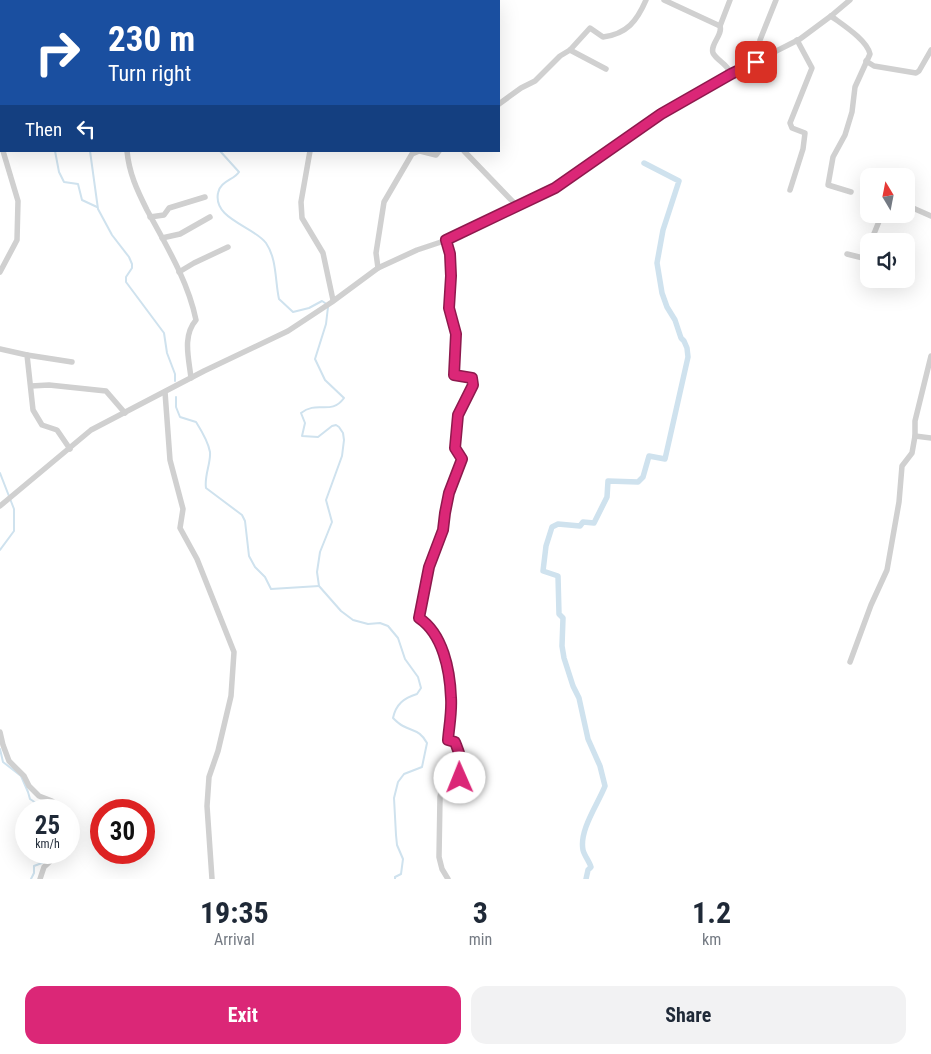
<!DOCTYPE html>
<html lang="en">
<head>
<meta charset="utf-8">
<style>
  :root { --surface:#fff; --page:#f2f2f3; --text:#1f2937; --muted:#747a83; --accent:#db2777 }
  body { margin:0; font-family:"Roboto Condensed",sans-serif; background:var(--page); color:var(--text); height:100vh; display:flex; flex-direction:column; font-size:19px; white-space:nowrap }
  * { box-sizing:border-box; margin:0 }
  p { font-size:16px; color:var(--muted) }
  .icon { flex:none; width:28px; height:28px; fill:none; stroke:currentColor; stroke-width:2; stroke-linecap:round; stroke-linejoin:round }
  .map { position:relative; height:879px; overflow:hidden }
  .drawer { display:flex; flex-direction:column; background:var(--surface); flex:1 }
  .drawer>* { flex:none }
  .hud { position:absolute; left:0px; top:0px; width:500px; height:152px; box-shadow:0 5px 20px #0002; background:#1a4fa0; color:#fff; overflow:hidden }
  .needle { width:32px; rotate:350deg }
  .buttons { position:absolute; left:860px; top:168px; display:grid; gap:10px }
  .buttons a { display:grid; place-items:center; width:55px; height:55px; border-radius:10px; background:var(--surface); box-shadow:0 5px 20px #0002; font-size:25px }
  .speed { position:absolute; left:15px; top:799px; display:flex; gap:10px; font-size:25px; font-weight:700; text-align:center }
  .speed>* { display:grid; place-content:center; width:65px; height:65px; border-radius:50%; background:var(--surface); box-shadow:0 5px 20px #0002; line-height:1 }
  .speed small { font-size:12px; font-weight:400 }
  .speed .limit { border:8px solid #d22; background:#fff; color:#111 }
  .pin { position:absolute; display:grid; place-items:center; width:42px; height:42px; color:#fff; margin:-21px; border-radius:10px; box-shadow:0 2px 8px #0006 }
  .me { position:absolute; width:55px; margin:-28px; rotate:359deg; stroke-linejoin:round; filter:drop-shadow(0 0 4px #0008) }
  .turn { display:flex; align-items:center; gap:18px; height:105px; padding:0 25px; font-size:22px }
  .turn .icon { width:65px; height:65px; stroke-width:2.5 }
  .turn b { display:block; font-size:35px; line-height:42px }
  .then { display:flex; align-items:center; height:48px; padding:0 25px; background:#0003; gap:10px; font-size:19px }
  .eta { display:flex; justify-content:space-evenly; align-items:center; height:85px; text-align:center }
  .eta b { font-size:30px; font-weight:700; line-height:35px }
  .cta { display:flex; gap:10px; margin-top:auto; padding:10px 25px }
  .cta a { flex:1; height:58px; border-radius:15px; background:var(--accent); color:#fff; font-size:20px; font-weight:700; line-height:58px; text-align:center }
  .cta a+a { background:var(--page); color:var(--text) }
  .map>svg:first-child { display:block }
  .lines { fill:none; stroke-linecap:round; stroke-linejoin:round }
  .stream { stroke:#cfe2ee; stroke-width:2 }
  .canal { stroke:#cfe2ee; stroke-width:5.5 }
  .minor { stroke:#d0d0d0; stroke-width:5.5 }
  .route-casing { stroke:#8e194d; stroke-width:12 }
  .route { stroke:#db2777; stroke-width:9 }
</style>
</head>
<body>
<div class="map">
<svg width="931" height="879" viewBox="0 0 931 879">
  <rect width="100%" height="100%" fill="#fff"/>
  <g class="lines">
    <g class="stream">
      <path d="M79,0L80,1"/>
      <path d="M286,1L287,0"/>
      <path d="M0,55L1,57"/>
      <path d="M55,151L59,172L64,182L78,184L82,200L97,207"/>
      <path d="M90,151L98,209L112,235L129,257L132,264V268L126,277V282L164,333L167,353L175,374V381"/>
      <path d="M220,151L239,172C234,180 220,181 218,193C213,219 253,226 266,243C277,259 275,281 279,299L293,312L309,308L322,301L325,303"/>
      <path d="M328,307L326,324L315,359L325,380L344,398C331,416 317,400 301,413L305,423L302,436L318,437L332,426L336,425L339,427L343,433L344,440L342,456L326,500L332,522L320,552L317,572L319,586L341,611L353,620L368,624L380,623L388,626L398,638L405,659L418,677L421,688L417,694C404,698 396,704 393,718C396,721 399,724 403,726C414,732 420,730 427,743L422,767L404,774L398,782L394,798L396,835L397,845L403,859L401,874L395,877V879"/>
      <path d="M176,397V407L180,417L196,422C201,430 208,441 210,452C211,463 204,476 206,488L242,515L245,521L249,556L255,567L265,577L271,589L319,586"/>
      <path d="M0,473L14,509V531L0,550"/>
      <path d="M0,749L3,762L21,776L28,792L30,799L42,807L52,810"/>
      <path d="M31,879L34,873V866L47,861L50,852"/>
    </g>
    <path class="canal" d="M586,879L588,870L591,867C589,861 584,855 583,850C579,830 598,804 605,786L600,766L588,739L579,698L573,686L564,658L562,646L563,618L559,614L558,576L543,571L546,546L552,527L558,524L580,526L583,522L594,523L607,497L608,481L638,482L643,477L649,456L665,459L688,357L687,348L684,341L681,338L675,320L667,307L662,293L657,263L663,230L679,181L644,163"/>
    <g class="minor">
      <path d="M664,0L720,26C723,35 710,44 713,53C717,61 727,63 731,74"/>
      <path d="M93,1L94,0"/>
      <path d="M332,1V0"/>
      <path d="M477,1V0"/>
      <path d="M831,16C843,25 867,40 870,54L855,87L852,112L845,135L833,157L828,185L851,192"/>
      <path d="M720,26L730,0"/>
      <path d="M570,50L606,69"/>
      <path d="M866,61L874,66L916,73L919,71L931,50"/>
      <path d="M757,62L760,40L776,0"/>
      <path d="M499,104L521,88L535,81L560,56L570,50L590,28L603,37C627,34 637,21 646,0"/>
      <path d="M0,143L1,146"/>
      <path d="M127,151C129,173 137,190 147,210C166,245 188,281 196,320C182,336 189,359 191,378"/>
      <path d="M310,151L301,202L302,218L323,253L333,300"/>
      <path d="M420,151L436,155L439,151"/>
      <path d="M464,151L518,207"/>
      <path d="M790,190L803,149L805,133L792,128L790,123L812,68L797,40"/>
      <path d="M906,205L931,216"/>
      <path d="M150,217L164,215L169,208L205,197"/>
      <path d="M162,238L180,234L210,217"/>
      <path d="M447,240L450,254L451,276L449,308L456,334L454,375L472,378L473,385L458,415L455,448L462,459L449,493L445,513L443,530L429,567L419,618C443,634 450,670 452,698C452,712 449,726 448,740L455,742C462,759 465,771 454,786L443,785L440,797L439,857L442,869L448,879"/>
      <path d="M871,241L882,214"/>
      <path d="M847,254L863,258L865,254L869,250"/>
      <path d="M378,268L376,253L384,202L412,154L419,151"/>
      <path d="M0,272L17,240L18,201L3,151"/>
      <path d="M179,272L194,263L228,247"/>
      <path d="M0,349L27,355L33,410L42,425L57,430L70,449"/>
      <path d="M27,355L72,362"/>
      <path d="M31,386L49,385L106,391L125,413"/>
      <path d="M165,392L170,460L183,509L180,528L197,559L234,652L231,696L218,751L209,777L207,806L212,879"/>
      <path d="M915,436L931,438"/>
      <path d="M0,506L91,430L204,371L288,331L332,302L378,268L417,250L447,240L555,188L661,115L731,74L800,39L831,16L850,0"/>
      <path d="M850,662L871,605L887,570L899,502L902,466L912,453L915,436V421L931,356"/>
      <path d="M0,732L3,745L9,761L24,776L29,786L39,796L52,801L62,810"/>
      <path d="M69,829L73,838L69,848"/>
      <path d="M40,879L44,867L60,852"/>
    </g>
  </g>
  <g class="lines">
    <defs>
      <path id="route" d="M460,778C463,761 461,758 455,742L448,740C449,727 452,712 451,698C450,670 443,634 419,618L429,567L443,530L445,513L449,493L462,459L455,448L458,415L473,385L472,378L454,375L456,334L449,308L451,276L450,254L446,240L555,188L661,114L731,74L756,62"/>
    </defs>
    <use href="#route" class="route-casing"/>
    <use href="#route" class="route"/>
  </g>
</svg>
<div class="buttons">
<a><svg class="needle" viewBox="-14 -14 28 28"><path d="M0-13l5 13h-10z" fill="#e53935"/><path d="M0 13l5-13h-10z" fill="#747a83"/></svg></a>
<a><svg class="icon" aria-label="sound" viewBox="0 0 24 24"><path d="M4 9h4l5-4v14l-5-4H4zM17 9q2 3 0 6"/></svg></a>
</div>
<div class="speed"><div>25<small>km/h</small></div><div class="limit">30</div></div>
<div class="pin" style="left:756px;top:62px;background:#d93025"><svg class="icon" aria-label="arrive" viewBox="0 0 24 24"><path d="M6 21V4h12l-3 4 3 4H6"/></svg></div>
<svg class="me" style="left:460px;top:778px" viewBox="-20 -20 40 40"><circle r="19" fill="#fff"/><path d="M0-13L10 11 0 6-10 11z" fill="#db2777"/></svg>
<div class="hud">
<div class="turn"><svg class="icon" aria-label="right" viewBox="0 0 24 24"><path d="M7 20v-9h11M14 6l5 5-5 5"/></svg><div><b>230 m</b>Turn right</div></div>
<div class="then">Then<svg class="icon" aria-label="left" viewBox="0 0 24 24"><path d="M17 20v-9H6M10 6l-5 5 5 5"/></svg></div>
</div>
</div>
<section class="drawer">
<div class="eta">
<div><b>19:35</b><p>Arrival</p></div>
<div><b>3</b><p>min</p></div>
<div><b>1.2</b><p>km</p></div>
</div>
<div class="cta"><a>Exit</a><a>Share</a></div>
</section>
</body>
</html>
